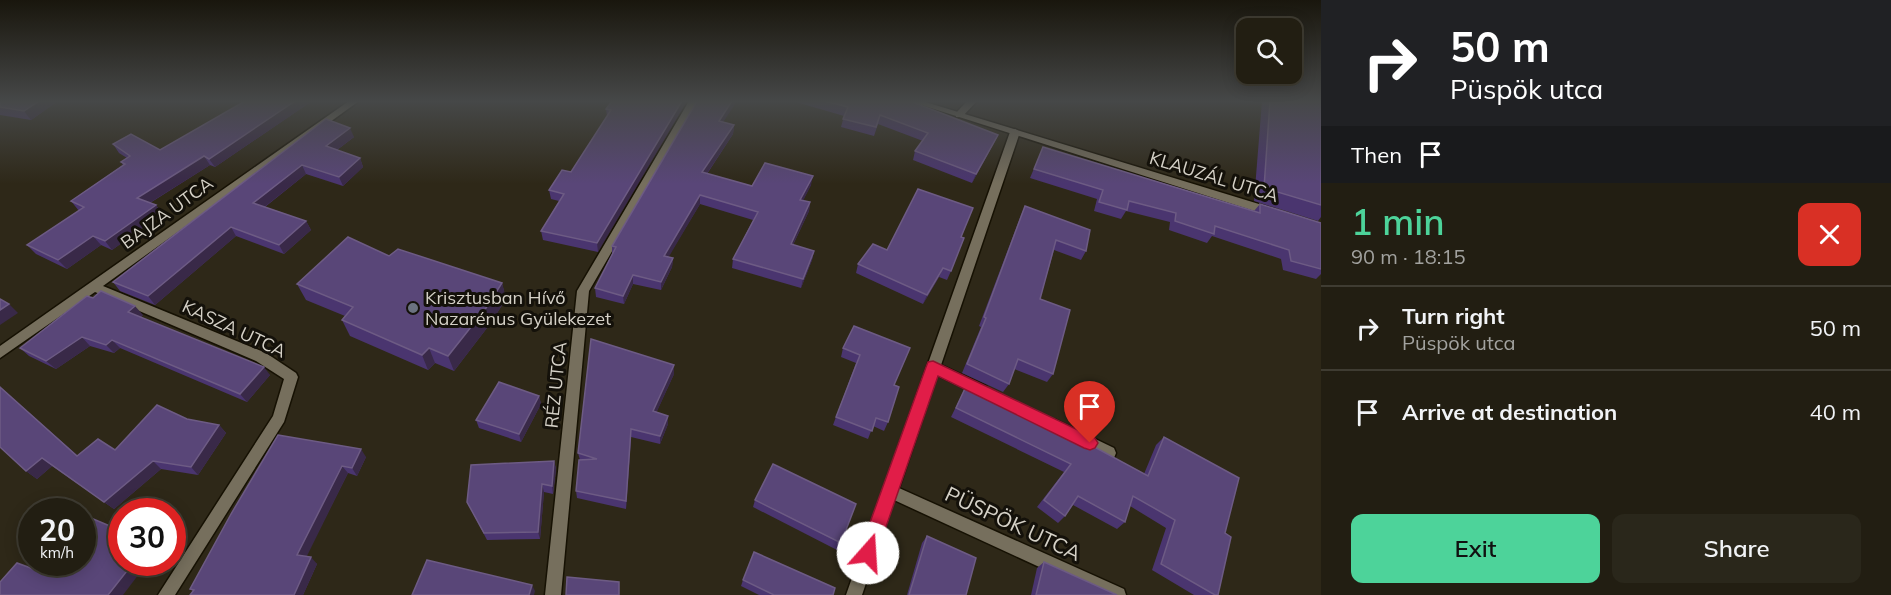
<!DOCTYPE html>
<html lang="en">
<head>
<meta charset="utf-8">
<style>
  :root { --surface:#221e12; --page:#2a271b; --text:#f1f3f6; --muted:#a2a29f; --line:#3f3c32; --accent:#4dd39a }
  body { margin:0; font-family:Mulish,sans-serif; background:var(--page); color:var(--text); height:100vh; display:flex; flex-direction:column; font-size:22px; white-space:nowrap }
  * { box-sizing:border-box; margin:0 }
  p { font-size:20px; color:var(--muted) }
  .icon { flex:none; width:33px; height:33px; fill:none; stroke:currentColor; stroke-width:2; stroke-linecap:round; stroke-linejoin:round }
  .map { position:relative; flex:1; overflow:hidden }
  .panel { display:flex; flex-direction:column; background:var(--surface); width:570px }
  .panel>* { flex:none }
  .top-card { background:#202124; color:#fff; overflow:hidden }
  .controls { position:absolute; left:1236px; top:18px; display:grid; gap:12px }
  .controls a { display:grid; place-items:center; width:66px; height:66px; border-radius:12px; background:var(--surface); box-shadow:0 3px 15px #0003,0 0 0 2px var(--line); font-size:30px }
  .speed { position:absolute; left:18px; top:498px; display:flex; gap:12px; font-size:30px; font-weight:700; text-align:center }
  .speed>* { display:grid; place-content:center; width:78px; height:78px; border-radius:50%; background:var(--surface); box-shadow:0 3px 15px #0003,0 0 0 2px var(--line); line-height:1 }
  .speed small { font-size:15px; font-weight:400 }
  .speed .limit { border:9px solid #d22; background:#fff; color:#111 }
  .pin { position:absolute; display:grid; place-items:center; width:51px; height:51px; color:#fff; margin:-62px -26px; border-radius:50% 50% 50% 0; rotate:-45deg; box-shadow:0 0 6px #0007 }
  .pin .icon { rotate:45deg }
  .me { position:absolute; width:66px; margin:-33px; rotate:19deg; stroke-linejoin:round; filter:drop-shadow(0 0 4px #0008) }
  .turn { display:flex; align-items:center; gap:21px; height:126px; padding:0 30px; font-size:27px }
  .turn .icon { width:78px; height:78px; stroke-width:2.5 }
  .turn b { display:block; font-size:42px; line-height:51px }
  .then { display:flex; align-items:center; height:57px; padding:0 30px; background:#0003; gap:12px; font-size:22px }
  .round { display:grid; place-items:center; flex:none; width:63px; height:63px; border-radius:12px; background:var(--page) }
  .headline { display:flex; align-items:center; justify-content:space-between; height:102px; padding:0 30px }
  h1 { font-size:36px; font-weight:600; line-height:45px; color:var(--accent) }
  .action { display:flex; gap:12px; margin-top:auto; padding:12px 30px }
  .action a { flex:1; height:69px; border-radius:12px; background:var(--accent); color:#111; font-size:24px; font-weight:600; line-height:69px; text-align:center }
  .action a+a { background:var(--page); color:var(--text) }
  ul { padding:0; list-style:none }
  li { display:flex; align-items:center; gap:18px; height:84px; padding:0 30px; border-top:2px solid var(--line) }
  li div { flex:1 }
  li b { display:block; font-size:22px }
  li em { font-style:normal }
  main { display:flex; flex:1; min-height:0 }
  .map>svg:first-child { display:block }
  .lines { fill:none; stroke-linecap:round; stroke-linejoin:round }
  .minor-casing { stroke:#161103; stroke-width:3 }
  .tertiary-casing { stroke:#161103; stroke-width:3 }
  .minor { fill:#766f5d; fill-rule:evenodd }
  .tertiary { fill:#766f5d; fill-rule:evenodd }
  .wall { fill:#4a356f }
  .shaded-wall { fill:#392948 }
  .building { fill:#594678; stroke:#6d5b84; stroke-width:1.5 }
  .route { fill:#e11d48; stroke:#92132f; stroke-width:1.5 }
  .worship-dot { fill:#6b7280; stroke:#14110a; stroke-width:2 }
  .labels { text-anchor:middle; stroke-width:6; stroke-linejoin:round; paint-order:stroke }
  .street-label { font-size:18px; fill:#d5d1c7; stroke:#14110a }
  .poi-label { font-size:18px; fill:#d5d1c7; stroke:#14110a; text-anchor:start }
  .near-street-label { font-size:21px; fill:#d5d1c7; stroke:#14110a }
</style>
</head>
<body>
<main>
<div class="map">
<svg width="1321" height="595" viewBox="0 0 1321 595">
  <rect width="100%" height="100%" fill="#2e2818"/>
  <g class="lines">
    <defs>
      <g id="minor">
        <path d="M349,101H359L103,286L266,353L296,373L298,377L284,422L175,595H158L273,416L284,379L256,361L95,292L0,358V346Z"/>
        <path d="M689,101H699L589,291L561,595H545L577,291Z"/>
        <path d="M967,101H977L962,117H956V113Z"/>
        <path d="M1015,129L1020,132L941,365L986,386L988,390L986,394L981,396L937,375L899,488L1124,589L1126,595H1100L894,500L862,595H846L1010,132Z"/>
        <path d="M1056,420L1114,448L1116,453L1114,458L1109,459L1104,458L1051,430L1049,426L1051,422Z"/>
      </g>
      <path id="tertiary" d="M909,101H922L1275,209L1276,212L1275,215H1267Z"/>
    </defs>
    <use href="#minor" class="minor-casing"/>
    <use href="#tertiary" class="tertiary-casing"/>
    <use href="#minor" class="minor"/>
    <use href="#tertiary" class="tertiary"/>
  </g>
  <g class="wall">
    <path d="M0,101H58L31,120L0,115Z"/>
    <path d="M245,101H312L215,167L210,165L150,203L156,205L162,214L112,250L101,245L67,269L36,254L27,245L79,211L71,201L123,165L121,162L127,158L119,153L113,144L160,150Z"/>
    <path d="M612,101L598,252L543,240L541,231L559,201L551,199L549,190L571,172L607,116L606,109Z"/>
    <path d="M796,101H910L998,135L994,143L972,183L913,160L915,151L923,141L878,124L874,136L841,127L844,116L796,102Z"/>
    <path d="M1262,101H1321V217L1318,221L1254,201Z"/>
    <path d="M326,119L354,137L337,150L360,158L363,167L343,186L306,174L265,207L306,221L311,230L284,254L236,236L155,305L120,291L113,282Z"/>
    <path d="M723,122L734,125L733,134L707,174L752,186L811,185L803,200L810,202L809,211L793,245L814,251L812,260L801,288L732,268L733,259L753,220L700,204L668,257L673,258L672,267L661,290L633,284L624,304L596,297L595,288L612,254V246Z"/>
    <path d="M1043,147L1254,211L1260,204L1321,223V274L1316,279L1283,270L1281,259L1212,236L1207,243L1169,230L1170,222L1126,211L1121,219L1094,211L1097,199L1030,178Z"/>
    <path d="M1025,206L1086,251L1081,260L1054,250L1040,299L1053,374L1047,382L1014,369L1009,384L1003,392L962,373L981,327L979,326L1021,215Z"/>
    <path d="M961,237L951,271L947,280L939,277L923,304L856,273L858,264L887,250Z"/>
    <path d="M389,256L502,283L506,299L490,324L454,371L435,363L428,370L350,336L342,320L345,316L306,300L297,284Z"/>
    <path d="M143,315L141,317L270,375L247,402L120,348L114,353L90,346L56,369L29,356L20,348Z"/>
    <path d="M854,326L894,385L888,422L884,431L873,426L868,439L833,425L856,363L841,357L843,348Z"/>
    <path d="M674,374L656,413L668,424L660,444L631,437L626,509L577,498L576,491L580,460L578,453Z"/>
    <path d="M968,382L1144,474L1156,445L1164,437L1225,533L1218,595H1194L1152,570L1166,528L1130,506L1125,522L1117,529L1073,505L1065,516L1058,523L1037,507L1064,472L951,417Z"/>
    <path d="M0,387L78,456L115,450L187,419L219,425L226,433L198,475L161,469L114,509L52,466L37,479L26,471L0,447Z"/>
    <path d="M539,396L541,404L521,442L479,428L476,420Z"/>
    <path d="M278,435L366,457L357,476L348,473L306,556L317,564L303,595H190L193,591L190,589Z"/>
    <path d="M554,461L556,469L553,494L544,492L540,539L487,540L467,502Z"/>
    <path d="M755,500L841,543L837,550L753,507Z"/>
    <path d="M927,536L966,595H907L922,543Z"/>
    <path d="M1044,562L1117,595H1031L1037,568Z"/>
    <path d="M743,580L833,595H759L741,586Z"/>
  </g>
  <g class="shaded-wall">
    <path d="M39,101H58L31,120L24,111Z"/>
    <path d="M295,101H312L215,167L209,159Z"/>
    <path d="M682,101H687L598,252L597,243Z"/>
    <path d="M732,101H737L718,130L719,121Z"/>
    <path d="M734,125L733,134L702,181V172Z"/>
    <path d="M350,128L354,137L330,155L326,146Z"/>
    <path d="M998,135L994,143L972,183L976,174Z"/>
    <path d="M204,156L210,165L143,207L137,198Z"/>
    <path d="M360,158L363,167L343,186L339,177Z"/>
    <path d="M302,165L306,174L258,212L253,203Z"/>
    <path d="M813,176L811,185L799,209L800,200Z"/>
    <path d="M700,195V204L664,265V256Z"/>
    <path d="M810,202L809,211L789,253L791,244Z"/>
    <path d="M156,205L162,214L112,250L105,241Z"/>
    <path d="M306,221L311,230L284,254L279,245Z"/>
    <path d="M231,227L236,236L155,305L148,296Z"/>
    <path d="M93,236L101,245L67,269L58,260Z"/>
    <path d="M814,251L812,260L801,288L803,279Z"/>
    <path d="M673,258L672,267L661,290V282Z"/>
    <path d="M943,268L939,277L923,304L927,295Z"/>
    <path d="M633,275V284L624,304L623,296Z"/>
    <path d="M502,283L506,299L490,324L454,371L448,356Z"/>
    <path d="M9,304L18,313L0,325V310Z"/>
    <path d="M135,306L143,315L136,321L128,312Z"/>
    <path d="M82,337L90,346L56,369L46,361Z"/>
    <path d="M112,340L120,348L114,353L106,345Z"/>
    <path d="M429,348L435,363L428,370L422,355Z"/>
    <path d="M674,365V374L653,420V411Z"/>
    <path d="M264,367L270,375L247,402L240,394Z"/>
    <path d="M539,396L541,404L521,442L519,434Z"/>
    <path d="M668,416V424L660,444V436Z"/>
    <path d="M219,425L226,433L198,475L191,467Z"/>
    <path d="M631,429V437L626,509V501Z"/>
    <path d="M361,449L366,457L357,476L352,468Z"/>
    <path d="M42,458L52,466L37,479L26,471Z"/>
    <path d="M153,461L161,469L114,509L104,502Z"/>
    <path d="M554,461L556,469L553,494L552,486Z"/>
    <path d="M342,466L348,473L304,562L297,555Z"/>
    <path d="M542,484L544,492L540,539L538,532Z"/>
    <path d="M311,557L317,564L303,595H294Z"/>
    <path d="M134,562H148L123,595H108Z"/>
    <path d="M532,585L535,591L534,595H529Z"/>
  </g>
  <g class="building">
    <path d="M0,101H39L24,111L0,107Z"/>
    <path d="M245,101H295L209,159L204,156L137,198L156,205L105,241L93,236L58,260L27,245L84,207L71,201L125,164L121,162L130,156L113,144L131,134L160,150Z"/>
    <path d="M612,101H682L597,243L541,231L564,194L549,190L562,170L571,172L611,110L606,109Z"/>
    <path d="M697,101H732L719,121L734,125L702,172L752,186L765,163L813,176L800,200L810,202L791,244L814,251L803,279L733,259L758,212L700,195L664,256L673,258L661,282L633,275L623,296L595,288L616,247L612,246Z"/>
    <path d="M824,101H910L998,135L976,174L915,151L928,133L880,115L876,127L843,119L848,107Z"/>
    <path d="M1270,101H1321V205L1264,188Z"/>
    <path d="M326,119L350,128L326,146L360,158L339,177L302,165L253,203L306,221L279,245L231,227L148,296L113,282Z"/>
    <path d="M1043,147L1260,213V204L1321,223V269L1291,261L1289,250L1215,226L1214,234L1175,221L1176,213L1129,201L1127,210L1099,202L1103,190L1034,169Z"/>
    <path d="M918,189L973,208L961,237L964,238L951,271L943,268L927,295L858,264L873,244L887,250Z"/>
    <path d="M1025,206L1090,230L1086,251L1056,240L1040,299L1070,310L1053,374L1018,359L1009,384L967,364L986,318L984,317Z"/>
    <path d="M348,237L389,256L398,249L502,283L486,308L448,356L429,348L422,355L342,320L353,307L297,284Z"/>
    <path d="M101,291L135,306L128,312L264,367L240,394L112,340L106,345L82,337L46,361L20,348L87,296L93,298Z"/>
    <path d="M0,299L9,304L0,310Z"/>
    <path d="M854,326L910,348L894,385L899,387L888,422L876,418L872,431L836,417L860,355L843,348Z"/>
    <path d="M591,339L674,365L653,411L668,416L660,436L631,429L626,501L576,491L579,460L597,459L578,453Z"/>
    <path d="M499,382L539,396L519,434L476,420Z"/>
    <path d="M968,382L1050,423L1148,476L1164,437L1239,478L1225,533L1231,537L1218,595H1215L1161,564L1175,520L1133,496L1125,522L1078,496L1065,516L1044,500L1071,464L956,408Z"/>
    <path d="M0,387L77,456L98,439L115,450L157,405L187,419L219,425L191,467L153,461L104,502L42,458L26,471L0,447Z"/>
    <path d="M278,435L361,449L352,468L342,466L297,555L311,557L294,595H190L194,590L190,589L231,514Z"/>
    <path d="M554,461L552,486L542,484L538,532L484,533L467,502L471,465Z"/>
    <path d="M773,464L856,504L841,543L755,500Z"/>
    <path d="M86,516L122,531V562H134L108,595H0V582L17,563L39,571L47,562H82V520Z"/>
    <path d="M927,536L976,558L966,595H909Z"/>
    <path d="M754,552L835,588L833,595H774L743,580Z"/>
    <path d="M427,560L532,585L529,595H412Z"/>
    <path d="M1044,562L1117,595H1036Z"/>
    <path d="M567,577L619,582V595H566Z"/>
  </g>
  <linearGradient id="sky" x2="0" y2="1"><stop stop-color="#19160d"/><stop offset="0.55" stop-color="#464848"/><stop offset="1" stop-color="#464848" stop-opacity="0"/></linearGradient>
  <rect width="1321" height="184" fill="url(#sky)"/>
  <path class="route" d="M933,361L1095,438L1098,443L1095,448L1090,450L1084,448L938,376L877,553L875,559L868,562L862,559L859,553L926,367L928,362Z"/>
  <circle class="worship-dot" cx="413" cy="308" r="6"/>
  <g class="labels">
    <g class="street-label">
      <text transform="translate(1214 177) rotate(17)" y="6">KLAUZÁL UTCA</text>
      <text transform="translate(167 213) rotate(-36)" y="6">BAJZA UTCA</text>
      <text transform="translate(234 329) rotate(25)" y="6">KASZA UTCA</text>
      <text transform="translate(556 385) rotate(-84)" y="6">RÉZ UTCA</text>
    </g>
    <g class="poi-label">
      <text x="425" y="304">Krisztusban Hívő<tspan x="425" dy="21">Nazarénus Gyülekezet</tspan></text>
    </g>
    <g class="near-street-label">
      <text transform="translate(1013 524) rotate(25)" y="7">PÜSPÖK UTCA</text>
    </g>
  </g>
</svg>
<div class="controls">
<a><svg class="icon" aria-label="search" viewBox="0 0 24 24"><circle cx="10" cy="10" r="6"/><path d="M15 15l6 6"/></svg></a>
</div>
<div class="speed"><div>20<small>km/h</small></div><div class="limit">30</div></div>
<div class="pin" style="left:1090px;top:443px;background:#d93025"><svg class="icon" aria-label="arrive" viewBox="0 0 24 24"><path d="M6 21V4h12l-3 4 3 4H6"/></svg></div>
<svg class="me" style="left:868px;top:553px" viewBox="-20 -20 40 40"><circle r="19" fill="#fff"/><path d="M0-13L10 11 0 6-10 11z" fill="#e11d48"/></svg>
</div>
<section class="panel">
<div class="top-card">
<div class="turn"><svg class="icon" aria-label="right" viewBox="0 0 24 24"><path d="M7 20v-9h11M14 6l5 5-5 5"/></svg><div><b>50 m</b>Püspök utca</div></div>
<div class="then">Then<svg class="icon" aria-label="arrive" viewBox="0 0 24 24"><path d="M6 21V4h12l-3 4 3 4H6"/></svg></div>
</div>
<div class="headline"><div><h1>1 min</h1><p>90 m · 18:15</p></div><a class="round" style="background:#d93025;color:#fff"><svg class="icon" aria-label="close" viewBox="0 0 24 24"><path d="M6 6l12 12M18 6L6 18"/></svg></a></div>
<ul>
<li><svg class="icon" aria-label="right" viewBox="0 0 24 24"><path d="M7 20v-9h11M14 6l5 5-5 5"/></svg><div><b>Turn right</b><p>Püspök utca</p></div><em>50 m</em></li>
<li><svg class="icon" aria-label="arrive" viewBox="0 0 24 24"><path d="M6 21V4h12l-3 4 3 4H6"/></svg><div><b>Arrive at destination</b></div><em>40 m</em></li>
</ul>
<div class="action"><a>Exit</a><a>Share</a></div>
</section>
</main>
</body>
</html>
